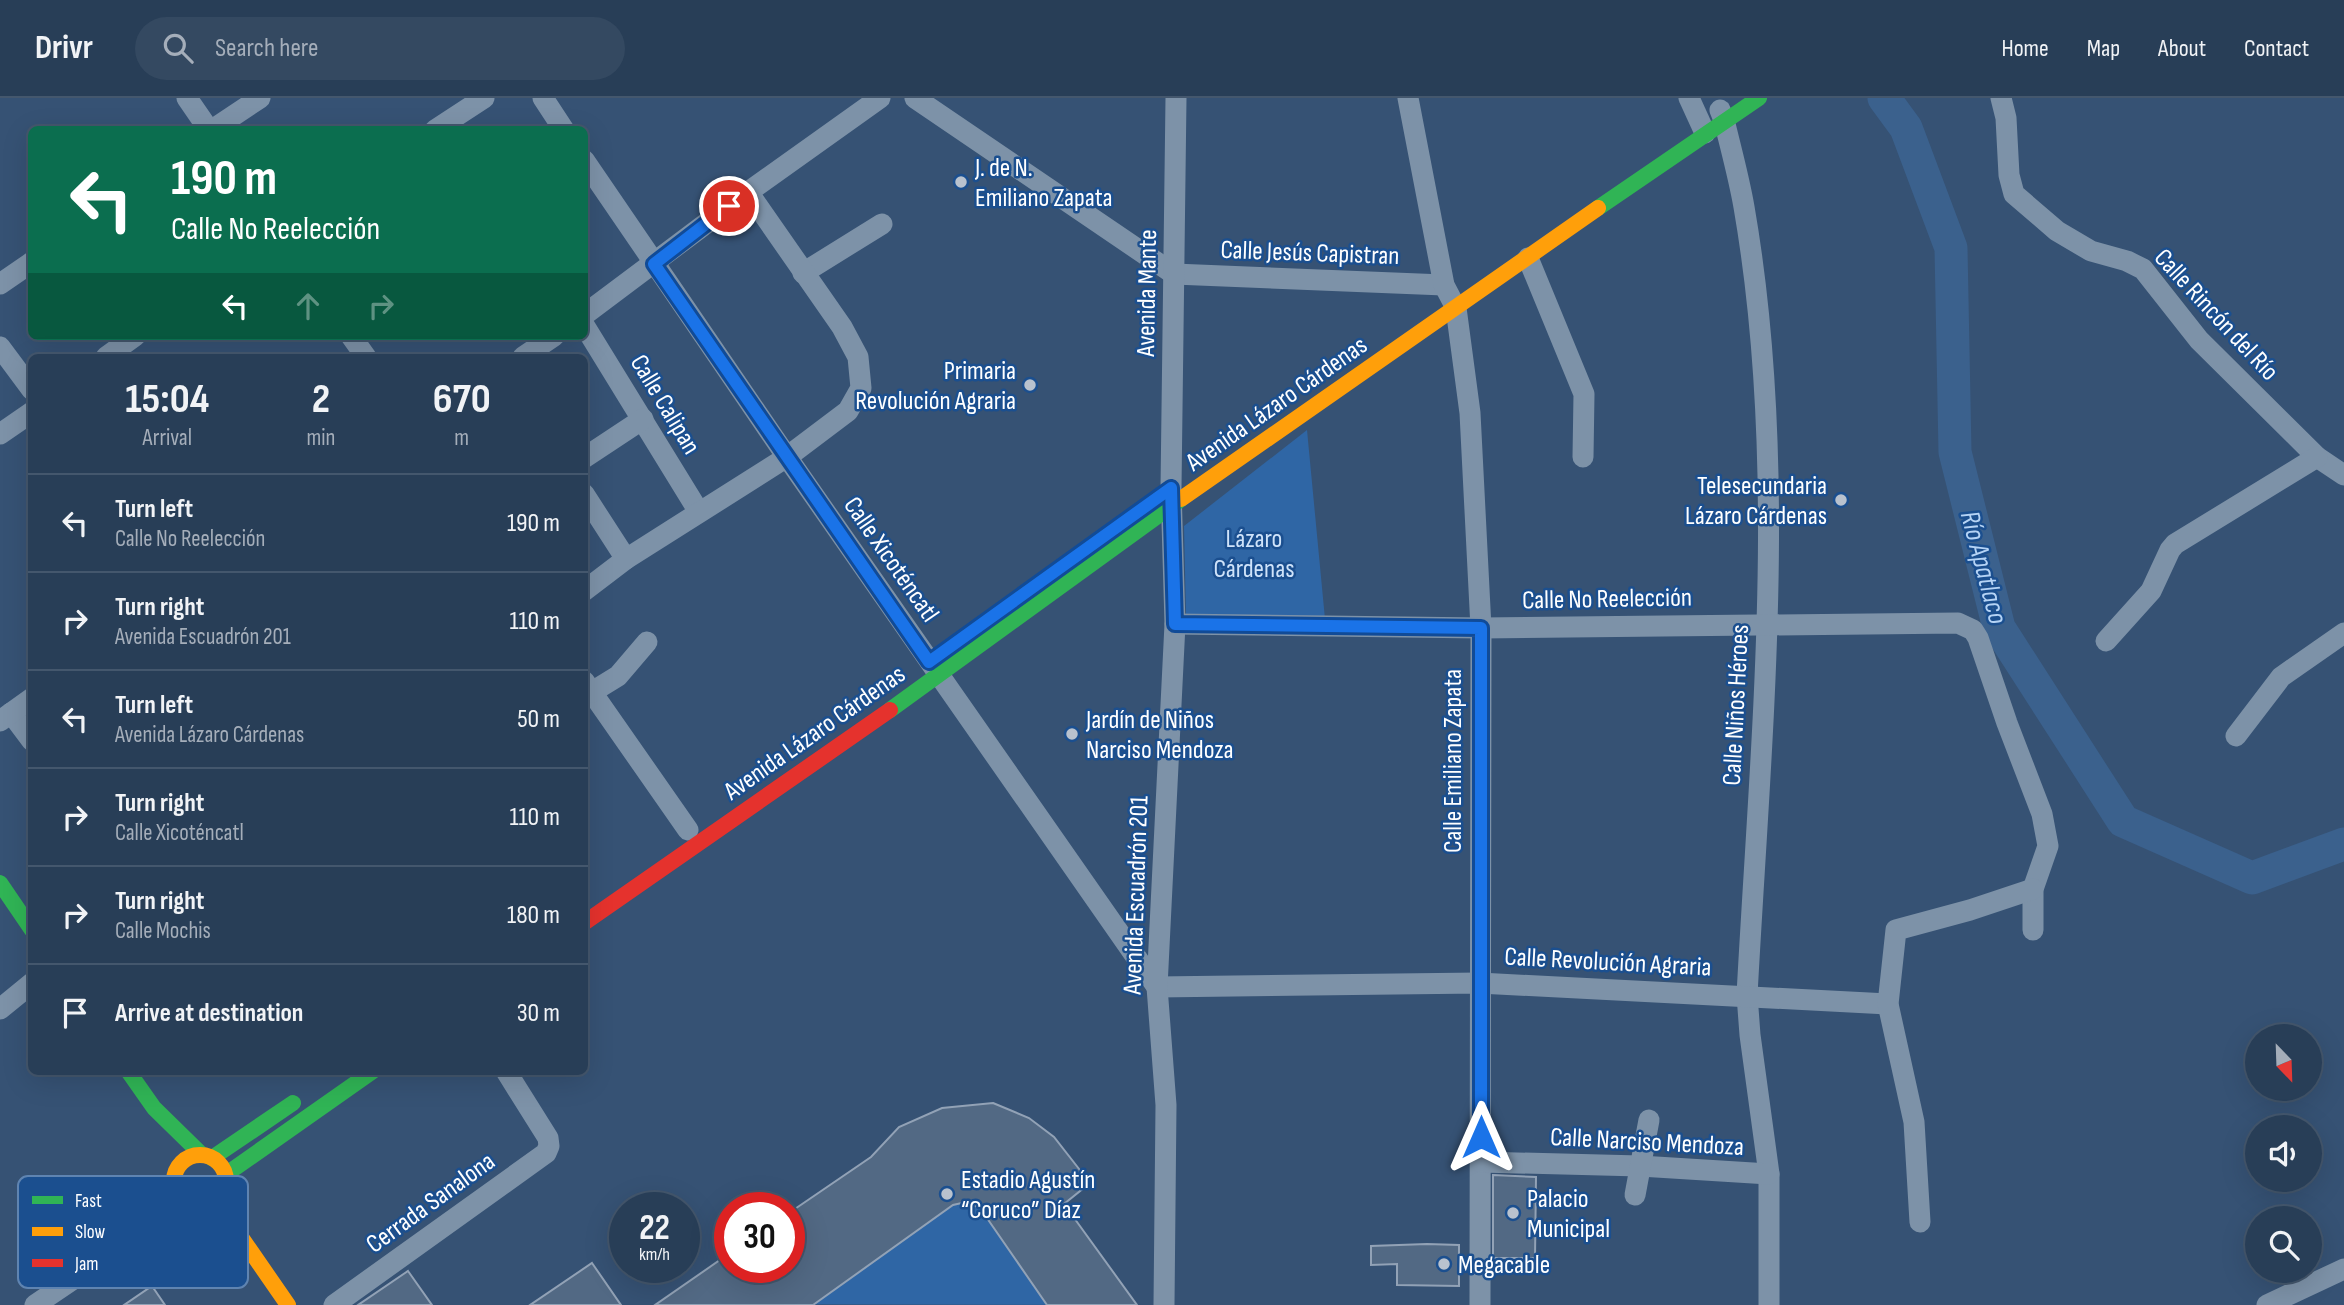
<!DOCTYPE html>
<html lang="en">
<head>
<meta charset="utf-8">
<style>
  :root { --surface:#283e57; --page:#344961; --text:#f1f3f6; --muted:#a5aeba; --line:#44576d }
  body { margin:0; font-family:"Sofia Sans Condensed",sans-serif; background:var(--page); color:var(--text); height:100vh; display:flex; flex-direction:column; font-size:26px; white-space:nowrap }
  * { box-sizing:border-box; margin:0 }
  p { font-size:23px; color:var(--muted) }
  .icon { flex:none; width:38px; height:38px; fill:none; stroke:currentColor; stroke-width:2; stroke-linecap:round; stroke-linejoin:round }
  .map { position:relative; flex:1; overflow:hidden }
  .sheet { position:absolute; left:28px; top:256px; width:560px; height:721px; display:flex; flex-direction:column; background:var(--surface); border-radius:10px; box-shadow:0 7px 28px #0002,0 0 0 2px var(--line) }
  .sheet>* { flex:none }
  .hud { position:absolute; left:28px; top:28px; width:560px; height:214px; border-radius:10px; box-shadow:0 7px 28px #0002,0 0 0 2px var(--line); background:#0b6e4f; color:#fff; overflow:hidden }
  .needle { width:46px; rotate:157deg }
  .tools { position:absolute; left:2245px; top:926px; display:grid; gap:14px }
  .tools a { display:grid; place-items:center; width:77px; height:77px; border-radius:50%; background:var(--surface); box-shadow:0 7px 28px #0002,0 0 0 2px var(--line); font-size:35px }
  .speed { position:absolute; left:609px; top:1094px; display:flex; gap:14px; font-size:35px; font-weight:700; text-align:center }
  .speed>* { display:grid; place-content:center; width:91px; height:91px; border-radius:50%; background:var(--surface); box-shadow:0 7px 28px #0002,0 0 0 2px var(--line); line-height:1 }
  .speed small { font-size:18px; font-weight:400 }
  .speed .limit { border:10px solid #d22; background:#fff; color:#111 }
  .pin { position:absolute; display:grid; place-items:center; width:60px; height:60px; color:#fff; margin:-30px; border:4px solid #fff; border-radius:50%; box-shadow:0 2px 7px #0007 }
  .me { position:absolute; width:77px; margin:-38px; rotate:0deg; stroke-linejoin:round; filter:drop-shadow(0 0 5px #0008) }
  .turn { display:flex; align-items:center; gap:24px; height:147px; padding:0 28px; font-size:32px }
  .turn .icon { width:91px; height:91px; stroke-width:2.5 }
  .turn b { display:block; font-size:49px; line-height:60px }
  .lanes { display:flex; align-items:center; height:66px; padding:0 28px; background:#0003; justify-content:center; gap:35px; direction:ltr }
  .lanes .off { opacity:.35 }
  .eta { display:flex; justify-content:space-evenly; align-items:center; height:119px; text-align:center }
  .eta b { font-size:42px; font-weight:700; line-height:49px }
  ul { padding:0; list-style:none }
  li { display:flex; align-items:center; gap:21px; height:98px; padding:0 28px; border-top:2px solid var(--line) }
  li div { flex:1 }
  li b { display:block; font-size:26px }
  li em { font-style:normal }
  header { display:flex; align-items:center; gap:42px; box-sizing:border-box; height:98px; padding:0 35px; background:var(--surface); border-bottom:2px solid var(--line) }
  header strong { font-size:33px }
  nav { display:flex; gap:38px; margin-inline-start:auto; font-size:24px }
  .search { width:490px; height:63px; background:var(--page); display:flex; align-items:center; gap:18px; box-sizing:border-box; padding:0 24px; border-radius:38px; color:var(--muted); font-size:26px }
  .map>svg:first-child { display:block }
  .green { fill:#2f66a5 }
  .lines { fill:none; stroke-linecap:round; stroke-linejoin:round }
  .river { stroke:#3b618d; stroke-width:33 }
  .building { fill:#526984; stroke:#92a2b6; stroke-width:2 }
  .street { stroke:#7d92a8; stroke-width:21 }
  .fast { stroke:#30b455; stroke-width:16 }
  .slow { stroke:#ff9f0a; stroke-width:16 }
  .jam { stroke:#e5322d; stroke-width:16 }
  .route-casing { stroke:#114b97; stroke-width:18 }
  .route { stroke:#1a73e8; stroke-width:12 }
  .poi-dot { fill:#b9c2ce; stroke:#1b4f8f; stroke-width:2.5 }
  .labels { text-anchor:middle; stroke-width:5; stroke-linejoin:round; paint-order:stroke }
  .poi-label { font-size:26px; fill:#fff; stroke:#1b4f8f; text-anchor:start }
  .street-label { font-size:26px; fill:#fff; stroke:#1b4f8f }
  .park-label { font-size:26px; fill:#cfe3fa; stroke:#1b4f8f }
  .water-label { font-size:28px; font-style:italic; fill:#b5d3f5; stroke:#1b4f8f }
  .key { fill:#1b4f8f; stroke:#5f84b1; stroke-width:2 }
  .key-label { font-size:19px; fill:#fff }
</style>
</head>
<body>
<header>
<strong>Drivr</strong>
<div class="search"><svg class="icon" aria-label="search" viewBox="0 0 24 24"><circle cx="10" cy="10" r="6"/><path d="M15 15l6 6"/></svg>Search here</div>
<nav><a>Home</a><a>Map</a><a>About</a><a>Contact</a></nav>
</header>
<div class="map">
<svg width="2344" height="1207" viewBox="0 0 2344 1207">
  <rect width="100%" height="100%" fill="#365274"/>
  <g class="green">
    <path d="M1307,332L1325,521L1186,517L1184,428Z"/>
    <path d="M993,1005L1029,1020L1054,1039L1090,1085L1064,1106L1137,1207L656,1206L730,1155V1169H789V1115L871,1059L899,1029L942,1010Z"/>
  </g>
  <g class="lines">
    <path class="river" d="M1884,0L1906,30L1951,150L1955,354L1999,530L2123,723L2252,780L2344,746"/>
  </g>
  <g class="building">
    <path d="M993,1005L1029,1020L1054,1039L1090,1085L1064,1106L1137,1207H1047L980,1110L966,1104L953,1107L813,1207H655L730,1155V1169H789V1115L871,1059L899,1029L942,1010Z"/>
    <path d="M1493,1077L1536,1079L1535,1160H1493Z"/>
    <path d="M1427,1146L1459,1147V1188L1397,1187V1166L1371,1167V1148Z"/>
    <path d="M592,1165L621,1207H530Z"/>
    <path d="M408,1173L432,1207H358Z"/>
    <path d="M152,1188L165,1207H124Z"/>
  </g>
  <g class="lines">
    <g class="street">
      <path d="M187,0L209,32"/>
      <path d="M543,0L564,32"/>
      <path d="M915,0L1174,176L1444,187"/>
      <path d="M1408,0L1444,187L1456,210L1470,315L1481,530L1480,1207"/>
      <path d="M1689,0L1705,35"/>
      <path d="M2001,0L2006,20L2009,77L2014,96L2057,133L2091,153L2127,163L2143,171L2199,242L2317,359L2344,377"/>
      <path d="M1720,12L1724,22C1731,51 1739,80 1744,109C1789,369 1761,636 1747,897L1750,937L1769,1076V1207"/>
      <path d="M212,32L260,0"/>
      <path d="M435,32L484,0"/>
      <path d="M584,62L787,359L1157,889L1479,885L1888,906"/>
      <path d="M1528,160L1584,296L1583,359"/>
      <path d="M803,175L882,126"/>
      <path d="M0,186L32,164"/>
      <path d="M584,217L748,94L880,0"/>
      <path d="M584,227L699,414"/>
      <path d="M351,238L366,259"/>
      <path d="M0,249L32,292"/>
      <path d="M106,259L135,238"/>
      <path d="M523,259L554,238"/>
      <path d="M0,336L32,314"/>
      <path d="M584,360L643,321"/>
      <path d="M584,396L626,461"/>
      <path d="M584,493L626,461L787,359L848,313L861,290L858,259L842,229L748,94"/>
      <path d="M1175,526L1481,530L1958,525L1973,532L1978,540L2007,625L2042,716L2048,748L2033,791V832"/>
      <path d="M2106,543L2151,493L2170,452L2175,446L2317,359"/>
      <path d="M584,583L688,732"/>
      <path d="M592,594L618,578L647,544"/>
      <path d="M11,615L32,643"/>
      <path d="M0,623L32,600"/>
      <path d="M2236,638L2281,579L2344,535"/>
      <path d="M0,911L32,885"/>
      <path d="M1481,1064L1640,1068L1769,1076"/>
      <path d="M1635,1097L1649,1022"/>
      <path d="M1920,1124L1914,1024L1888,906L1896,832L1970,812L2033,791"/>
      <path d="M35,1207L186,1105"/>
      <path d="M334,1207L546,1055L549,1048L548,1040L506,973"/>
      <path d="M1164,1207L1166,1007L1157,889L1175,526L1171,390L1176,0"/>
      <path d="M2267,1207L2344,1171"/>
    </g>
    <g class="fast">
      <path d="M1598,110L1759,0"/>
      <path d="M890,612L1181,401"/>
      <path d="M0,785L32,832"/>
      <path d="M128,973L154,1010L202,1057"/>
      <path d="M212,1060L293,1005"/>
      <path d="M225,1077L373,973"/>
    </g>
    <g class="slow">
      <path d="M1181,401L1598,110"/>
      <circle cx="200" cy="1083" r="26"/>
      <path d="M216,1103L288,1207"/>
    </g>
    <path class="jam" d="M584,825L890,612"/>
  </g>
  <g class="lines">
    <defs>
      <path id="route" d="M729,108L654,166L929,564L1171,390L1175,526L1481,530V1039"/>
    </defs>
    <use href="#route" class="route-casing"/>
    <use href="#route" class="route"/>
  </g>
  <g class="poi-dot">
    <circle cx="961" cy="84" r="7"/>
    <circle cx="1030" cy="287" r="7"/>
    <circle cx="1841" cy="402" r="7"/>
    <circle cx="1072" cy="636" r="7"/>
    <circle cx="947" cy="1096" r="7"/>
    <circle cx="1513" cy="1115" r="7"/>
    <circle cx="1444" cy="1166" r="7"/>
  </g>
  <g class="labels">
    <g class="poi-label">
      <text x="975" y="78">J. de N.<tspan x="975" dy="30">Emiliano Zapata</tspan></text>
      <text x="1016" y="281" text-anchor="end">Primaria<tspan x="1016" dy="30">Revolución Agraria</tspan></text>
      <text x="1827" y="396" text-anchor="end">Telesecundaria<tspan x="1827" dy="30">Lázaro Cárdenas</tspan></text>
      <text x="1086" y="630">Jardín de Niños<tspan x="1086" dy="30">Narciso Mendoza</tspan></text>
      <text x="961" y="1090">Estadio Agustín<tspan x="961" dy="30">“Coruco” Díaz</tspan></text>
      <text x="1527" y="1109">Palacio<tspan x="1527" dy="30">Municipal</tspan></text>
      <text x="1458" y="1175">Megacable</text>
    </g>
    <g class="street-label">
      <text transform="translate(1310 154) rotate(2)" y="9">Calle Jesús Capistran</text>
      <text transform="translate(1146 195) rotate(-89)" y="9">Avenida Mante</text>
      <text transform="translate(2217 216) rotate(47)" y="9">Calle Rincón del Río</text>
      <text transform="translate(1276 305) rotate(-35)" y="9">Avenida Lázaro Cárdenas</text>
      <text transform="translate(666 306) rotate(59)" y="9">Calle Calipan</text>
      <text transform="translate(892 461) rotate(55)" y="9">Calle Xicoténcatl</text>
      <text transform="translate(1607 500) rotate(-1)" y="9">Calle No Reelección</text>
      <text transform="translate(1735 607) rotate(-87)" y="9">Calle Niños Héroes</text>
      <text transform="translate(814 634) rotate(-35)" y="9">Avenida Lázaro Cárdenas</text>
      <text transform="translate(1452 663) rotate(-90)" y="9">Calle Emiliano Zapata</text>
      <text transform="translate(1135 797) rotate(-88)" y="9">Avenida Escuadrón 201</text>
      <text transform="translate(1608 863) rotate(3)" y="9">Calle Revolución Agraria</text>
      <text transform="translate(1647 1043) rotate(3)" y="9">Calle Narciso Mendoza</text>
      <text transform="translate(430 1104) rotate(-36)" y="9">Cerrada Sanalona</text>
    </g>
    <g class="park-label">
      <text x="1254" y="449">Lázaro<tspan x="1254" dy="30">Cárdenas</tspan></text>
    </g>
    <g class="water-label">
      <text transform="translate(1985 469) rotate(75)" y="10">Río Apatlaco</text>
    </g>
  </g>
  <rect x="18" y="1078" width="230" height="112" rx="10" class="key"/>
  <rect x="32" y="1098" width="31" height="8" fill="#30b455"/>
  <rect x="32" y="1129" width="31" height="9" fill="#ff9f0a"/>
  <rect x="32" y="1161" width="31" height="8" fill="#e5322d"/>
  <g class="key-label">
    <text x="75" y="1109">Fast</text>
    <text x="75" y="1140">Slow</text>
    <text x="75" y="1172">Jam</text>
  </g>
</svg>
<div class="tools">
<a><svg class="needle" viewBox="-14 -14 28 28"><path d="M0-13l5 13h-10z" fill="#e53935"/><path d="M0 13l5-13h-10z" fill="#a5aeba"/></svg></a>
<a><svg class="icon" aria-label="sound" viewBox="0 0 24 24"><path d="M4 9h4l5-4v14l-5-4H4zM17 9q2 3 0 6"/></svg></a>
<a><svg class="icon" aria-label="search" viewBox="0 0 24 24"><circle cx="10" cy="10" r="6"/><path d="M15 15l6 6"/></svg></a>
</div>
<div class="speed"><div>22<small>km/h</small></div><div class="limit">30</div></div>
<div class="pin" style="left:729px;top:108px;background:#d93025"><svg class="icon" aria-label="arrive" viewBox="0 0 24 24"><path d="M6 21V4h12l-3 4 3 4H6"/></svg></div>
<svg class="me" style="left:1481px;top:1039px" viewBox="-20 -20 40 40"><path d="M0-17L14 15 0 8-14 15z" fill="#1a73e8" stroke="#fff" stroke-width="4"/></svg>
<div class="hud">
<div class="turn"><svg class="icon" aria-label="left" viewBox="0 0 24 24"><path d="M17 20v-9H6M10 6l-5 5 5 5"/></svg><div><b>190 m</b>Calle No Reelección</div></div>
<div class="lanes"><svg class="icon" aria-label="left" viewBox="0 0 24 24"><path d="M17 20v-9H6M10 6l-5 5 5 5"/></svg><svg class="icon off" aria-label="ahead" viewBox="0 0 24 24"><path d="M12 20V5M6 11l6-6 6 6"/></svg><svg class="icon off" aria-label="right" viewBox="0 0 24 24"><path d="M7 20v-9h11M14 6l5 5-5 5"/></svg></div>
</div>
<section class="sheet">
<div class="eta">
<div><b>15:04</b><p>Arrival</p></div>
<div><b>2</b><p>min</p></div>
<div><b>670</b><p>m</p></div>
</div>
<ul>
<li><svg class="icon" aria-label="left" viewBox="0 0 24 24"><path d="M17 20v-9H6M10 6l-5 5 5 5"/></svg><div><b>Turn left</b><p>Calle No Reelección</p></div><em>190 m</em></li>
<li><svg class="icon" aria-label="right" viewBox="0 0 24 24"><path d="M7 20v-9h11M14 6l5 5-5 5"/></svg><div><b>Turn right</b><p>Avenida Escuadrón 201</p></div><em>110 m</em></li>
<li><svg class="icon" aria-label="left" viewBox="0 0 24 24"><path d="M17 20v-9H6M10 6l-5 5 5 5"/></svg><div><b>Turn left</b><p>Avenida Lázaro Cárdenas</p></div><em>50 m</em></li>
<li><svg class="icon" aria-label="right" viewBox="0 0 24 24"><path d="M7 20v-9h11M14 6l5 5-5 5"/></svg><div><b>Turn right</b><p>Calle Xicoténcatl</p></div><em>110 m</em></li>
<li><svg class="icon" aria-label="right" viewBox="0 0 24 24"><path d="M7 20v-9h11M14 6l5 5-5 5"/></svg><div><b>Turn right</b><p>Calle Mochis</p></div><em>180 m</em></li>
<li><svg class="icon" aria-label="arrive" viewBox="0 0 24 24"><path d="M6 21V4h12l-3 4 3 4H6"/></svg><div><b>Arrive at destination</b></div><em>30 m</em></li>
</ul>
</section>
</div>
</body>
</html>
